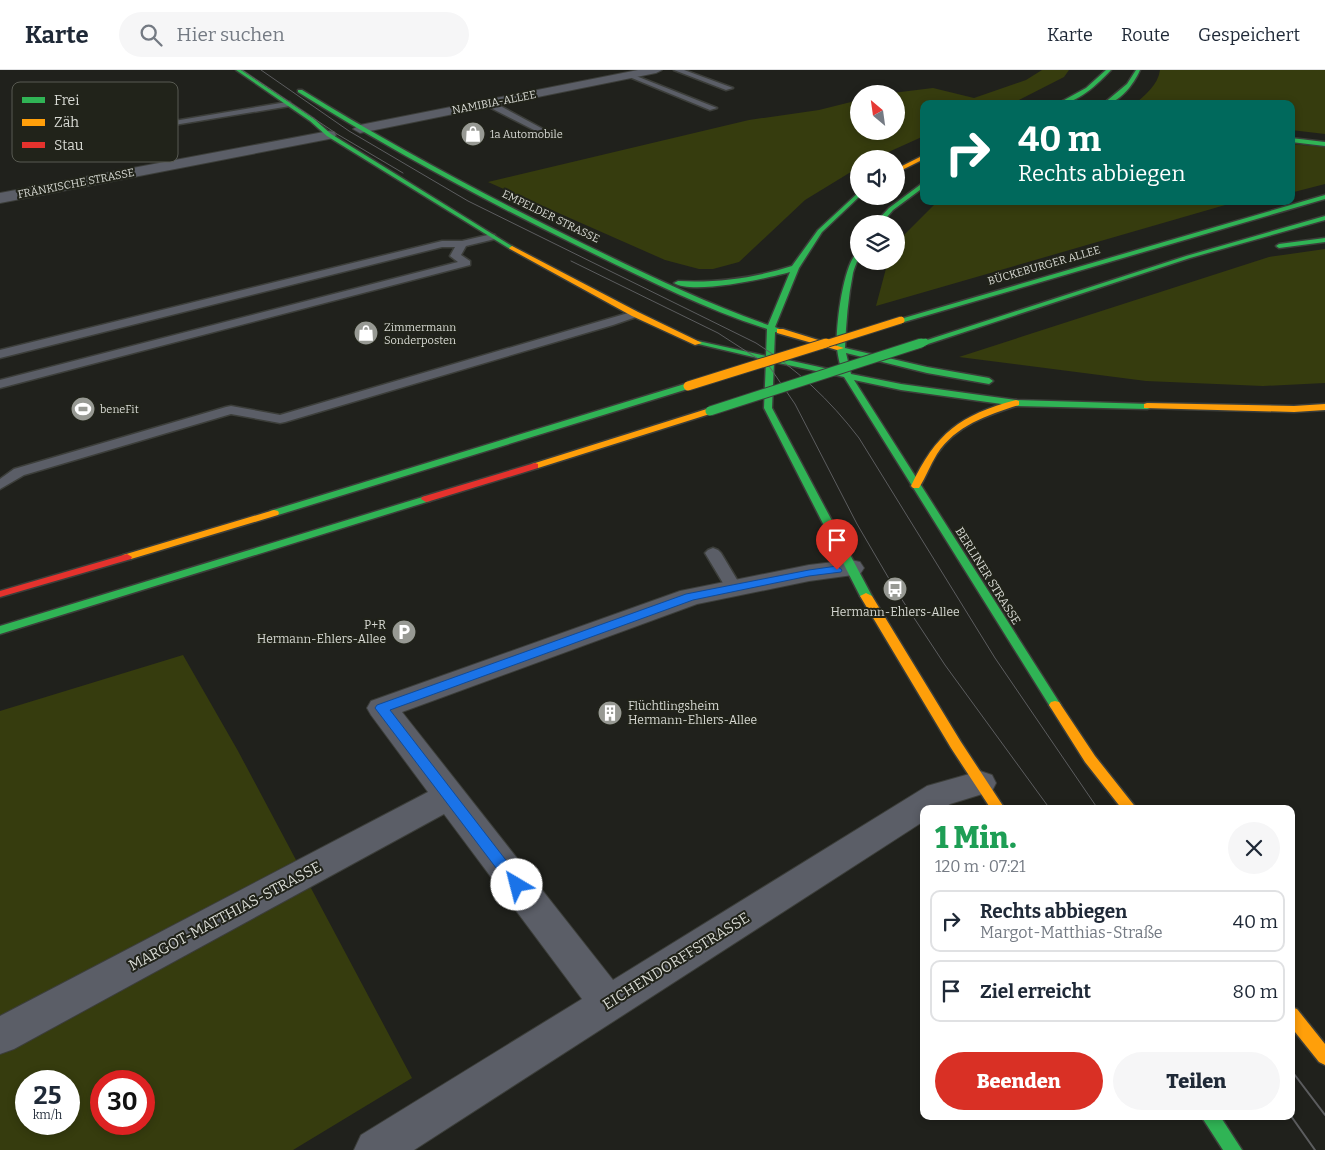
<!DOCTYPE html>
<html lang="de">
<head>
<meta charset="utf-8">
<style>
  :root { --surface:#fff; --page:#f6f6f7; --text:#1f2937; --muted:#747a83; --line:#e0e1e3; --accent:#d93025 }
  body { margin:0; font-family:Bitter,serif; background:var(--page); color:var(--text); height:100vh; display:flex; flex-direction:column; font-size:19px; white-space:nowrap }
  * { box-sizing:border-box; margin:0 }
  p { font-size:16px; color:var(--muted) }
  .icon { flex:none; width:28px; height:28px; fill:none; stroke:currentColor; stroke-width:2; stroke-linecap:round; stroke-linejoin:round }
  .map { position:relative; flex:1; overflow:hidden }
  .side { position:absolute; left:920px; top:735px; width:375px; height:315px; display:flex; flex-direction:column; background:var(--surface); border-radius:10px; box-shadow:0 2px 8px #0003 }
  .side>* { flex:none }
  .banner { position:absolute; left:920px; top:30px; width:375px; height:105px; border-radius:10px; box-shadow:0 2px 8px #0003; background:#00695c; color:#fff; overflow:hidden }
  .needle { width:32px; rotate:331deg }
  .buttons { position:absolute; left:850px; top:15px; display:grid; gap:10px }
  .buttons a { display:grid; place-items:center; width:55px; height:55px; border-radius:50%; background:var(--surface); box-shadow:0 2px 8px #0003; font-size:25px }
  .speed { position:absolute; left:15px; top:1000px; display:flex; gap:10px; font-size:25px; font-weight:700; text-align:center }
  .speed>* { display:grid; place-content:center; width:65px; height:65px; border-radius:50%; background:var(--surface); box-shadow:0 2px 8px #0003; line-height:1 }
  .speed small { font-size:12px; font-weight:400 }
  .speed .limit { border:8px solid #d22; background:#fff; color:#111 }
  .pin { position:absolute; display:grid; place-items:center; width:42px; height:42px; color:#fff; margin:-51px -21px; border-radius:50% 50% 50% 0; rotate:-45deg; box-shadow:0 0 5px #0007 }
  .pin .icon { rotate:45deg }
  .me { position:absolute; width:55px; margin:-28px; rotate:323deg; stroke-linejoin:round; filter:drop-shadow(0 0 4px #0008) }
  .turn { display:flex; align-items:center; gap:18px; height:105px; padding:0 15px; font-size:22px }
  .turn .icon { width:65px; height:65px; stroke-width:2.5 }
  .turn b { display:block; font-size:35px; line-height:42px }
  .round { display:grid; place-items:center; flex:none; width:52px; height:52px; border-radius:26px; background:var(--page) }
  .headline { display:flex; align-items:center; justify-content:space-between; height:85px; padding:0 15px }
  h1 { font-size:30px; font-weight:800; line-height:38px; color:#1e9e55 }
  .button { display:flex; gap:10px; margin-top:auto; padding:10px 15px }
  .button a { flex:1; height:58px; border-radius:30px; background:var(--accent); color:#fff; font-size:20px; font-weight:800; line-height:58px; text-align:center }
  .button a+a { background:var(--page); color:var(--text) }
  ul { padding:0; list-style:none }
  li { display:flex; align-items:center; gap:15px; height:62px; margin:0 10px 8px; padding:0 5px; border:2px solid var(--line); border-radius:10px }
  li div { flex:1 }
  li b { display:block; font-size:19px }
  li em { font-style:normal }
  header { display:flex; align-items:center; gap:30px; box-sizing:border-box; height:70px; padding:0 25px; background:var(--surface); border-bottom:1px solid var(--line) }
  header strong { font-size:24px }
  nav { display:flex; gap:28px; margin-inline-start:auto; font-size:18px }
  .search { width:350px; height:45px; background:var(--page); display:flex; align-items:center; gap:12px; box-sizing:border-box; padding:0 18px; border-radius:28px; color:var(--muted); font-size:19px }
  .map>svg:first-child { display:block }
  .green { fill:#363c0e; fill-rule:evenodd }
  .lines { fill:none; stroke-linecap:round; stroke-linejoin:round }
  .lane-casing { stroke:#3c3e3a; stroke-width:3 }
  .street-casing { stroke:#3c3e3a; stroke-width:2 }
  .fast-casing { stroke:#3c3e3a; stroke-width:3 }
  .slow-casing { stroke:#3c3e3a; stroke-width:3 }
  .jam-casing { stroke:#3c3e3a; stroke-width:3 }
  .lane { fill:#5b5e67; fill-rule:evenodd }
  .street { fill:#5b5e67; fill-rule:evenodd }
  .fast { fill:#30b455; fill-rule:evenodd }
  .slow { fill:#ff9f0a; fill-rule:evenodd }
  .jam { fill:#e5322d; fill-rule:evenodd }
  .tram-far1 { stroke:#5c5d5f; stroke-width:1 }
  .tram { stroke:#5c5d5f; stroke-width:2 }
  .fast-bridge-far1-casing { stroke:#3c3e3a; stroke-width:9; stroke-linecap:butt }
  .fast-bridge-casing { stroke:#3c3e3a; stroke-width:11; stroke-linecap:butt }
  .slow-bridge-far1-casing { stroke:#3c3e3a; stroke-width:9; stroke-linecap:butt }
  .slow-bridge-casing { stroke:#3c3e3a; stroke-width:11; stroke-linecap:butt }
  .fast-bridge-far1 { stroke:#30b455; stroke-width:7 }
  .fast-bridge { stroke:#30b455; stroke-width:9 }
  .slow-bridge-far1 { stroke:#ff9f0a; stroke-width:7 }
  .slow-bridge { stroke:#ff9f0a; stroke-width:9 }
  .route { fill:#1a73e8; stroke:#114b97 }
  .labels { text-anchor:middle; stroke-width:4; stroke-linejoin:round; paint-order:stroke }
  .far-street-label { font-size:11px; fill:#d7d9d3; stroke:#21231a }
  .far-poi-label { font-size:11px; fill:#d7d9d3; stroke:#21231a; text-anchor:start }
  .street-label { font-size:12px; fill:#d7d9d3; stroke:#21231a }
  .poi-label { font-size:12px; fill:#d7d9d3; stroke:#21231a }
  .near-street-label { font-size:15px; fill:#d7d9d3; stroke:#21231a }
  .key { fill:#21231a; stroke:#585a52; stroke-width:1 }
  .key-label { font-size:14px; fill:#d7d9d3 }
</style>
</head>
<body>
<header>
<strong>Karte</strong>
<div class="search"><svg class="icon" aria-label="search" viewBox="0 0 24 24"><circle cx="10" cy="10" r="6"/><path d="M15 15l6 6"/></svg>Hier suchen</div>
<nav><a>Karte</a><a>Route</a><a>Gespeichert</a></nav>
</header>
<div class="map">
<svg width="1325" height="1080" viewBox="0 0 1325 1080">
  <rect width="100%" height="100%" fill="#20211c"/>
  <g class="green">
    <path d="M1042,0H1069L1064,7L1011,34H924V66L873,89H859V97L805,130L739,192L713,199H699L665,190L488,112L749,50L819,40L859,30V61H896V24H884L933,18L974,28L1026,10Z"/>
    <path d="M1160,0H1325V64L1291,60V34H1135C1145,25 1158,15 1160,0Z"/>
    <path d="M1291,74L1325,77V114L1294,122L1295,114L1291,106Z"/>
    <path d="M938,131H1239L876,236L888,191H896V173Z"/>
    <path d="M1325,179V313L1263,316L1146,311L959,287L1269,187Z"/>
    <path d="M183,585L238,681L412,1008L293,1080H0V641ZM26,1011H69V1054H26ZM101,1011H144V1054H101Z"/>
  </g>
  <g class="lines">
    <defs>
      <g id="lane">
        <path d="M674,0H684L733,18L726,20Z"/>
        <path d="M627,4H631L717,38L710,40L627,6Z"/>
        <path d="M485,31H491L543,59L536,61L485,35Z"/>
        <path d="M287,32H290V36L168,56L164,54L168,52Z"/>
        <path d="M492,164L495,165V169L466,176L461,185L470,191V195L0,318V310L458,192L450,186L455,177H442L0,288V280L442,171H462Z"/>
        <path d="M635,241L641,244L639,246L613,255L285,352L280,353L231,344L24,405L0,419V409L14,399L226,337L231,336L280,345Z"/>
        <path d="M713,478L718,480L721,483L742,518L740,521H728L726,518L705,483L708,480Z"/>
      </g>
      <g id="street">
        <path d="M638,0H662L656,3L360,63L353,59L360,55Z"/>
        <path d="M329,61L334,62L336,65L334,68L0,133V123Z"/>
        <path d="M851,490L860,492L864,498L860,504L809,511L697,534L402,642L613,910L927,716L980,701L992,705L996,713L992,721L950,734L943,739H924V751L414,1080H354L361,1065L582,929L444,744L14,979L0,984V946L428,722L371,645L367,638L371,631L680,521L809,495Z"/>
      </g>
      <g id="fast">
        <path d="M236,0H241L314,49L331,64L515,178L510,179L327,66L310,51Z"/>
        <path d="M1106,0H1111C1098,14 1077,34 1057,34L1086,18Z"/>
        <path d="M1136,0H1140C1134,14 1119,34 1103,34L1127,14Z"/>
        <path d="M298,20H302C393,76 488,127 584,174C644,203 705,233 768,255L790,202C768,208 693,225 674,213L678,211C718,213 754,208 792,196L818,160L859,122L860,126L822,162L799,198L775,257L784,261L780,263L775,262L774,287L842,302C840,295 838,287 837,279C835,260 843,191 859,181C859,190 855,195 853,203C848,228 846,253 845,278L927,297L989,308L993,311L989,314L927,303L846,283L851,304L901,314L1016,330L1150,334V338L1147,339L1016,336L901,320L854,310L1059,632L1061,635L1059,638H1051L844,307L774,292L772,338L872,526L866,529L860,526L764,338L766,290L694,273L698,271L766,286L767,259C702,238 641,207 580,177C484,130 389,79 298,22Z"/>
        <path d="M1291,68L1325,72V76L1291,72Z"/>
        <path d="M924,112V117L893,140L881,154H874L889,138Z"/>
        <path d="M1325,125V129L904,252L897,250Z"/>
        <path d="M1325,146V150L1190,188L928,274L921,272L1186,186Z"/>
        <path d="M1325,168V172L1279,178L1276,176L1279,174Z"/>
        <path d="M688,313L692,316L691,318L278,445H270L269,443L270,441Z"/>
        <path d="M426,426L430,427L431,429L430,431L0,564V556Z"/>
        <path d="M1201,1046H1220L1242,1080H1223Z"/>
      </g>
      <g id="slow">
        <path d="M924,85V89L896,103V99Z"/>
        <path d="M512,176L638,242L702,273L695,275L632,246L510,179L509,178Z"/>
        <path d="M777,259H783L844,278L837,280L777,263Z"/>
        <path d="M1016,330L1019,331V335C988,345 956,355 937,384C930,395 926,407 919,418H913L911,416C936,363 960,345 1016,330Z"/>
        <path d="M1147,333L1294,336L1325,334V340L1294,342L1144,338V334Z"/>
        <path d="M710,338L713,339V343L538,398H532L530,396L532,394Z"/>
        <path d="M274,440L278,441L279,443L278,445L131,489H123L122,487L123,485Z"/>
        <path d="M866,523L872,526L961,672L1005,739H991L951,678L860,526Z"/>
        <path d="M1055,631L1059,632L1095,686L1137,739H1122L1085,692L1049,635L1051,632Z"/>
        <path d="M1291,937L1297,939L1325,974V995L1319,992L1291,957Z"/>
      </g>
      <g id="jam">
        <path d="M535,393L538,394V398L430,431L426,432L421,429L422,427Z"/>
        <path d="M127,484L132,487L131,489L0,527V521Z"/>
      </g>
    </defs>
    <use href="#lane" class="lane-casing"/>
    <use href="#street" class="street-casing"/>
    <use href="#fast" class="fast-casing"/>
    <use href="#slow" class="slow-casing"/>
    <use href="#jam" class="jam-casing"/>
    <use href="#lane" class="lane"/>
    <use href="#street" class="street"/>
    <use href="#fast" class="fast"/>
    <use href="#slow" class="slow"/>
    <use href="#jam" class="jam"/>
    <g class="tram-far1">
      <path d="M242,0L337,64L403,103"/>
      <path d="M261,0L349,61L468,131L756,273C797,299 830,330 859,368L995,588L1098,739"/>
      <path d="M571,191L718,263L769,296L795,334L857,454L895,519L945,595L1050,739"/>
    </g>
    <g class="tram">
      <path d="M1291,1000L1325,1045"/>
      <path d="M1291,1046L1315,1080"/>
    </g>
    <defs>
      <path id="fast-bridge-far1" d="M917,275L925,272"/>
      <path id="fast-bridge" d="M710,341L921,273"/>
      <path id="slow-bridge-far1" d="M822,275L901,250"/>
      <path id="slow-bridge" d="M688,316L826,273"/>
    </defs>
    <use href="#fast-bridge-far1" class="fast-bridge-far1-casing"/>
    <use href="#fast-bridge" class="fast-bridge-casing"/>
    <use href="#slow-bridge-far1" class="slow-bridge-far1-casing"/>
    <use href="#slow-bridge" class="slow-bridge-casing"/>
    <use href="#fast-bridge-far1" class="fast-bridge-far1"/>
    <use href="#fast-bridge" class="fast-bridge"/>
    <use href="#slow-bridge-far1" class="slow-bridge-far1"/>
    <use href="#slow-bridge" class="slow-bridge"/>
  </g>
  <path class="route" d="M837,496L842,500L841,502L809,506L693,530L390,640L522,811L525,815L522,819L517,821L512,819L375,638L377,635L686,524L809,500Z"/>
  <defs>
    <symbol id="shop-disc" viewBox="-11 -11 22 22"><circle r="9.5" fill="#979993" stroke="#21231a"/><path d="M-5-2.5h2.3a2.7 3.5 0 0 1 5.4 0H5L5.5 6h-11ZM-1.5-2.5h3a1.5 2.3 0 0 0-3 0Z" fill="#fff"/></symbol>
    <symbol id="stadium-disc" viewBox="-11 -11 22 22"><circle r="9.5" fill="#979993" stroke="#21231a"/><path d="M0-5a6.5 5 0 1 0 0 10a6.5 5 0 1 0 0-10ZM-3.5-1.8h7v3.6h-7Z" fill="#fff"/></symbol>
    <symbol id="bus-disc" viewBox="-11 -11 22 22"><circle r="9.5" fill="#979993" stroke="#21231a"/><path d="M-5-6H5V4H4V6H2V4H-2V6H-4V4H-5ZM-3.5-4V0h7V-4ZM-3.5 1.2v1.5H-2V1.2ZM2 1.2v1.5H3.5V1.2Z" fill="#fff"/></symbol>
    <symbol id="parking-disc" viewBox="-11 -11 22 22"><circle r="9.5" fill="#979993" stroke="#21231a"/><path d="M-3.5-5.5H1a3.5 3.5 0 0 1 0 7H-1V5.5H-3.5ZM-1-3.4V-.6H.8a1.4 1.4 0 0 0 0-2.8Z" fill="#fff"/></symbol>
    <symbol id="building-disc" viewBox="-11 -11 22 22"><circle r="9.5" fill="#979993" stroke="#21231a"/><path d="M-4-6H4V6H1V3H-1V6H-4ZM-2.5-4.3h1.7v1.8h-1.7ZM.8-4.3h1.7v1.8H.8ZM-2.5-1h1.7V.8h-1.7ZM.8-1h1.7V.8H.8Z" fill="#fff"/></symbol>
  </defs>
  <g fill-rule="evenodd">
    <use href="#shop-disc" x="459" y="50" width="28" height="28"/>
    <use href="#shop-disc" x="352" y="249" width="28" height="28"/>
    <use href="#stadium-disc" x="69" y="325" width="28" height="28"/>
    <use href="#bus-disc" x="881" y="505" width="28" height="28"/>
    <use href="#parking-disc" x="390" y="548" width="28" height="28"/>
    <use href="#building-disc" x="596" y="629" width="28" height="28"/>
  </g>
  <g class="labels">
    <g class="far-street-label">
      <text transform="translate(494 32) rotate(-11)" y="4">NAMIBIA-ALLEE</text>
      <text transform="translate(76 113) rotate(-11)" y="4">FRÄNKISCHE STRASSE</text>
      <text transform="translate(551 146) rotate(26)" y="4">EMPELDER STRASSE</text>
      <text transform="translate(1044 195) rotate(-16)" y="4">BÜCKEBURGER ALLEE</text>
    </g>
    <g class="far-poi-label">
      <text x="490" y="68">1a Automobile</text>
      <text x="384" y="261">Zimmermann<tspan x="384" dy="13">Sonderposten</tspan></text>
      <text x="100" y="343">beneFit</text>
    </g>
    <g class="street-label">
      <text transform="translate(988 506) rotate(58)" y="4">BERLINER STRASSE</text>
    </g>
    <g class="poi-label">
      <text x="895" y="546">Hermann-Ehlers-Allee</text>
      <text x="386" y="559" text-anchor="end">P+R<tspan x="386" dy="14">Hermann-Ehlers-Allee</tspan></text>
      <text x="628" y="640" text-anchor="start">Flüchtlingsheim<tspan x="628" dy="14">Hermann-Ehlers-Allee</tspan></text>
    </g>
    <g class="near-street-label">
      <text transform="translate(225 846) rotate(-28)" y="5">MARGOT-MATTHIAS-STRASSE</text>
      <text transform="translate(676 891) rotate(-32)" y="5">EICHENDORFFSTRASSE</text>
    </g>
  </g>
  <rect x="12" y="12" width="166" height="80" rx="8" class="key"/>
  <rect x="22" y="27" width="23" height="6" fill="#30b455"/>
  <rect x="22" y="49" width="23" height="7" fill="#ff9f0a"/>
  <rect x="22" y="72" width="23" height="6" fill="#e5322d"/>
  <g class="key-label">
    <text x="54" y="35">Frei</text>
    <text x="54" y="57">Zäh</text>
    <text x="54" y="80">Stau</text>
  </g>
</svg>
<div class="buttons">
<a><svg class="needle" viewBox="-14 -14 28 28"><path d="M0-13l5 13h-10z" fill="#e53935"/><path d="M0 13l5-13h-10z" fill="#747a83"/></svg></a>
<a><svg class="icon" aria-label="sound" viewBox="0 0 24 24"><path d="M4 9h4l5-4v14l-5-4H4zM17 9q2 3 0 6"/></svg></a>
<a><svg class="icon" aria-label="layers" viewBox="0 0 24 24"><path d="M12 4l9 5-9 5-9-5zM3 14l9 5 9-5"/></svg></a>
</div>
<div class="speed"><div>25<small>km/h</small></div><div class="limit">30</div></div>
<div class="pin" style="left:837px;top:500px;background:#d93025"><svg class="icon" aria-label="arrive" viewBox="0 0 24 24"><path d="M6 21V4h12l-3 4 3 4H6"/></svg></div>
<svg class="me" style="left:517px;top:815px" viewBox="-20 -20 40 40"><circle r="19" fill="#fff"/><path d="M0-13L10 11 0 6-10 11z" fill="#1a73e8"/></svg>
<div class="banner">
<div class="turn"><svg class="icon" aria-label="right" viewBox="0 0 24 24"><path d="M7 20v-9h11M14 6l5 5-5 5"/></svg><div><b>40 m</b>Rechts abbiegen</div></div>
</div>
<section class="side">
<div class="headline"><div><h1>1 Min.</h1><p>120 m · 07:21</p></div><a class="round"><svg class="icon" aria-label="close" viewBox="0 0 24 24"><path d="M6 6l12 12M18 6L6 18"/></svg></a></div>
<ul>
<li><svg class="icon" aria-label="right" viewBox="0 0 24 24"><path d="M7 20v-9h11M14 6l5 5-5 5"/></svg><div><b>Rechts abbiegen</b><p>Margot-Matthias-Straße</p></div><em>40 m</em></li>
<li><svg class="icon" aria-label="arrive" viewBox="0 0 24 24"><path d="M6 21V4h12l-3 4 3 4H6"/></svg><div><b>Ziel erreicht</b></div><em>80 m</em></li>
</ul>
<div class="button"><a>Beenden</a><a>Teilen</a></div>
</section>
</div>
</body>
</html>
